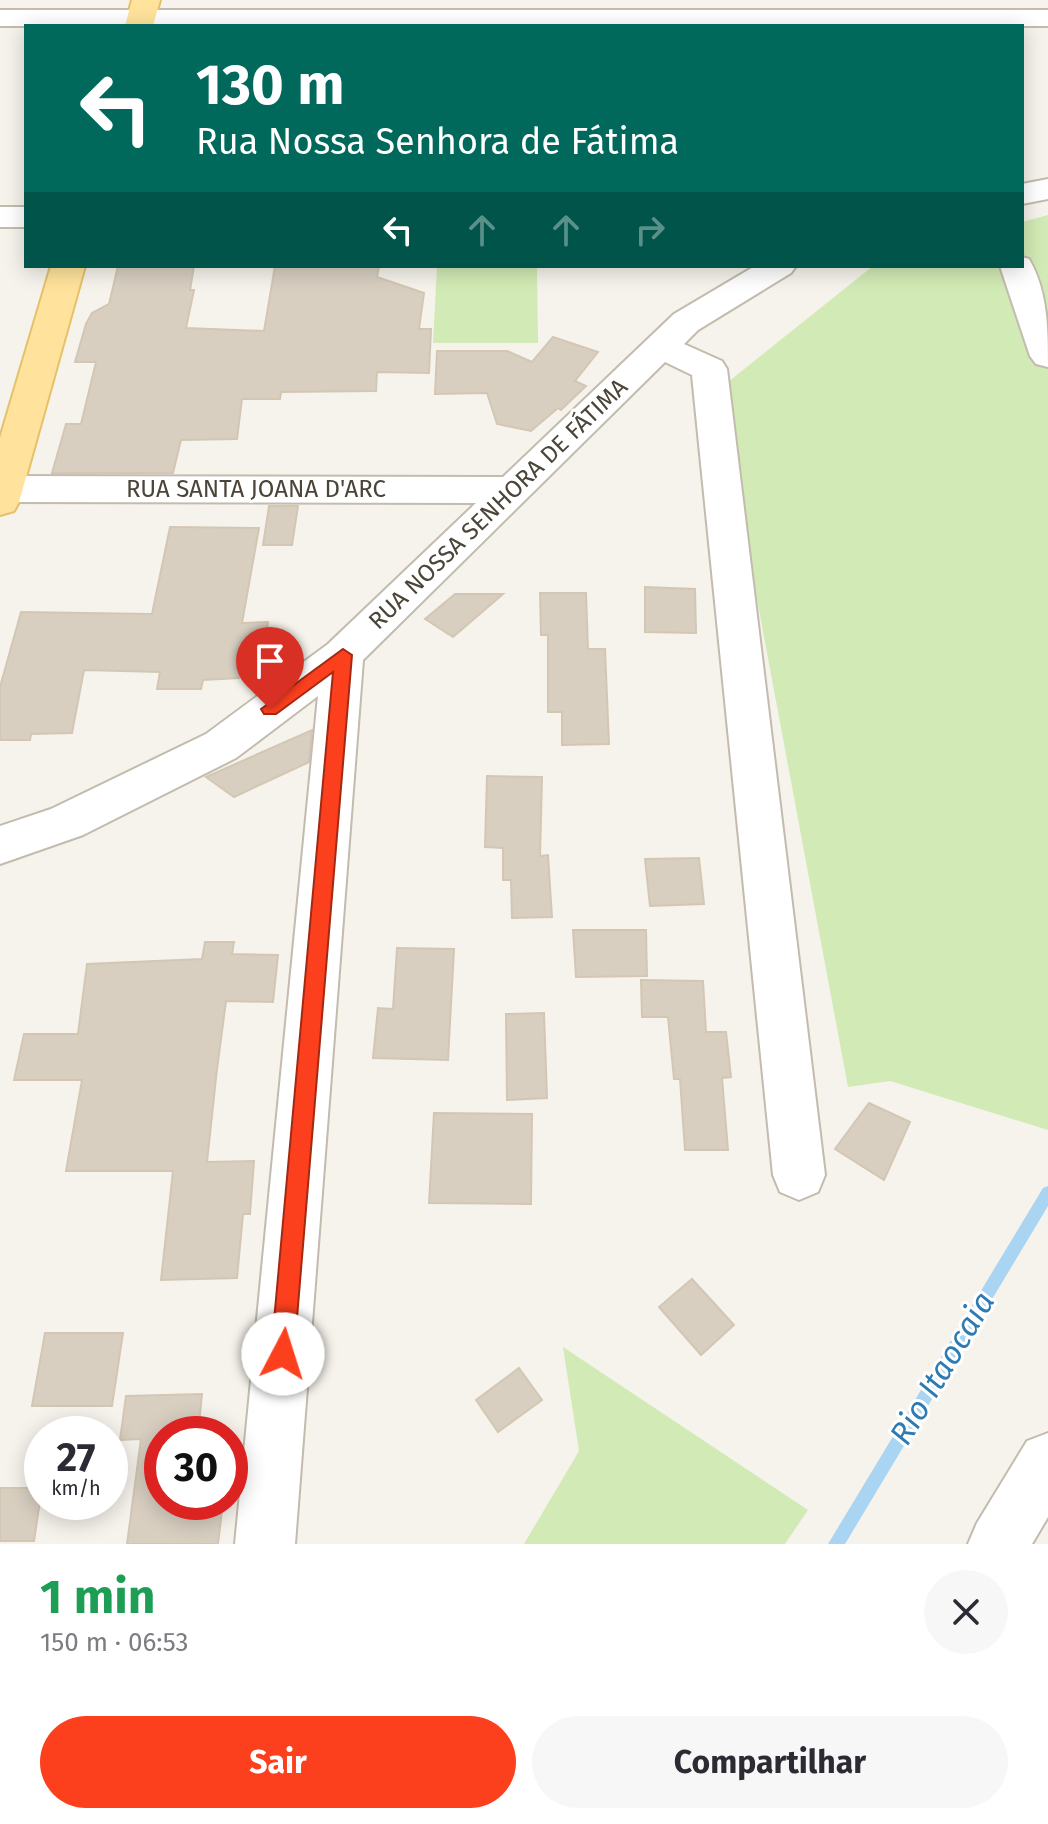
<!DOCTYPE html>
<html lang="pt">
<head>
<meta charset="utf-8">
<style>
  :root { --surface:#fff; --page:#f7f7f7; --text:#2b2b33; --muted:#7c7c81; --accent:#fc3f1d }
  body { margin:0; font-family:"Fira Sans",sans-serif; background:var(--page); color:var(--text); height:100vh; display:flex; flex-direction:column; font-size:30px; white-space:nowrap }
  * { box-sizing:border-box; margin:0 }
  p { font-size:26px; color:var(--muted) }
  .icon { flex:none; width:44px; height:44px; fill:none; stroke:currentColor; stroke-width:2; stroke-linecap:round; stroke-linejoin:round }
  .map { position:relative; height:1544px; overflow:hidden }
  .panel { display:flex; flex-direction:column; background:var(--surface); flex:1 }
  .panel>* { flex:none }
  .top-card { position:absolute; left:24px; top:24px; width:1000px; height:244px; border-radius:0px; box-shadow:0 4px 20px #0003; background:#00695c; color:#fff; overflow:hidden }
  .speed { position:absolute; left:24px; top:1416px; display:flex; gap:16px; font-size:40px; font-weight:700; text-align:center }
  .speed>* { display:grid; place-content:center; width:104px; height:104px; border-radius:50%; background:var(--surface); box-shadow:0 4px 20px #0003; line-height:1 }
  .speed small { font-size:20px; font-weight:400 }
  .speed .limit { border:12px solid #d22; background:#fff; color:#111 }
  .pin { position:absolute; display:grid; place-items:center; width:68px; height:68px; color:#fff; margin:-82px -34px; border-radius:50% 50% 50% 0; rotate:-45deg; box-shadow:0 0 8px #0007 }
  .pin .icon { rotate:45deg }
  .me { position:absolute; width:88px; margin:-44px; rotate:5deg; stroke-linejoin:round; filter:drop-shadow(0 0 6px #0008) }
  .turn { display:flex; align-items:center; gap:28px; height:168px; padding:0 40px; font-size:36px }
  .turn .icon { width:104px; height:104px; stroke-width:2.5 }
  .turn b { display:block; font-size:56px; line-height:68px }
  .lanes { display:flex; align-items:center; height:76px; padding:0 40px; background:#0003; justify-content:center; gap:40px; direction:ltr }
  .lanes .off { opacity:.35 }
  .round { display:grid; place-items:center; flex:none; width:84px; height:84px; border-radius:42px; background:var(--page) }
  .headline { display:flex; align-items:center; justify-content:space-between; height:136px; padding:0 40px }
  h1 { font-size:48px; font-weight:700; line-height:60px; color:#1e9e55 }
  .action { display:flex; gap:16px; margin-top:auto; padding:16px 40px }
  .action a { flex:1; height:92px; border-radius:48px; background:var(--accent); color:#fff; font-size:32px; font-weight:700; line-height:92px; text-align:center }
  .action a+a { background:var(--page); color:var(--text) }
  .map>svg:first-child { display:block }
  .green { fill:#d2eab5 }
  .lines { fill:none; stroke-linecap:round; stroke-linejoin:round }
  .stream { fill:#a9d4f2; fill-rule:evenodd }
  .building { fill:#d8cfc1; stroke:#d3c7b4; stroke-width:2 }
  .minor-casing { stroke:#c2bbae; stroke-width:4 }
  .major-casing { stroke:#e6c16a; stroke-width:4 }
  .minor { fill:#fff; fill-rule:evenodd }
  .major { fill:#ffe39c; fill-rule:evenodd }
  .route { fill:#fc3f1d; stroke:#a42913; stroke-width:2 }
  .labels { text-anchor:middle; stroke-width:6; stroke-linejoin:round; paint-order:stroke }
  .street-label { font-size:24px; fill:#4b4439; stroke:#fff }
  .near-water-label { font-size:32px; font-style:italic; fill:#2e7ab2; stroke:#fff }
</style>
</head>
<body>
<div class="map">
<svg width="1048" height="1544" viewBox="0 0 1048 1544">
  <rect width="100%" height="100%" fill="#f6f3ec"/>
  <g class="green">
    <path d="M1048,215V1130L890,1081L848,1087L718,390L873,266H1022V222Z"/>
    <path d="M437,266H537L538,343H433Z"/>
    <path d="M563,1347L808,1510L785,1544H524L579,1451Z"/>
  </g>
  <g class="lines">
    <path class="stream" d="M1048,1186V1206L845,1544H828L1043,1188Z"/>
  </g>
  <g class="building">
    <path d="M118,266H194L190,290H194L186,328L264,331L275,266H379L377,277L424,293L419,329H431L429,373L377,372L376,391L281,392L280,399H242L237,439L181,440L173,473H52L66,424H81L96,362H75L86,324L92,313L109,304Z"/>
    <path d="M553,337L598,352L575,381L586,386L561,410L558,408L531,431L497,424L487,393L435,394L437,351H507L532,362Z"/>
    <path d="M269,506H298L292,545H263Z"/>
    <path d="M170,527L259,528L242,623L268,622L262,661L239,678L203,680L201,689H157L160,672L84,670L72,733L31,734L30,740H0V687L21,612L152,614Z"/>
    <path d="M645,587L695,589L696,633L645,632Z"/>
    <path d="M540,593H586L588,649H605L609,744L562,745V712H548V635H541Z"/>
    <path d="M455,594H503L453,637L425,619Z"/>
    <path d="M312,730L309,762L234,797L206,777Z"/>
    <path d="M487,776L542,777L540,856L548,855L552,917L512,918L511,880H503V848L485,847Z"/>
    <path d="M699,858L704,904L650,906L645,859Z"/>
    <path d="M573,930H646L647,976L576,977Z"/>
    <path d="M205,942H234L232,954L278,955L273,1002L226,1001L217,1069L207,1162L254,1161L250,1214H243L237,1278L161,1280L173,1171H66L82,1080H14L24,1034H78L87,964L202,959Z"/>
    <path d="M397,948L454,949L448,1060L373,1058L378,1008L393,1009Z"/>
    <path d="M641,980L703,981L706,1032H726L731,1077L722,1078L728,1150H685L680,1079H674L668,1017H642Z"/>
    <path d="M544,1013L547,1098L507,1100L506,1014Z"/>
    <path d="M869,1103L910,1122L884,1180L835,1149Z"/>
    <path d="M434,1113L532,1114L531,1204L429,1203Z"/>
    <path d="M692,1279L734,1325L701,1355L659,1307Z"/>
    <path d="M45,1333H123L112,1406H32Z"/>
    <path d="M519,1368L542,1400L498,1432L476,1400Z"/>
    <path d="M202,1394L198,1434H162V1502H223L218,1544H127L141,1439L120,1440L126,1396Z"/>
    <path d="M0,1488H42L34,1541H0Z"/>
  </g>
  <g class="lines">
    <defs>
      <g id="minor">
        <rect x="0" y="10" width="1048" height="16"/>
        <path d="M1048,179V199L1022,204V184Z"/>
        <rect x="0" y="207" width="26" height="20"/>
        <path d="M1022,257L1029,259C1048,291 1048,330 1048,367L1036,364L1030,356L1000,266H1022Z"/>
        <path d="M755,266H796L791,273L698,330L684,344L722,361L727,369L825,1175L818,1192L799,1200L780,1192L773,1175L692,375L665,362L363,660L295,1544H235L318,696L236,758L83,835L0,864V826L51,809L206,734L328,644L476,503L0,502V476L503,477L674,314Z"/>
        <path d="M1048,1433V1517L1032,1544H968L977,1523L1027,1441Z"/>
      </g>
      <g id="major">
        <path d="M132,0H160L153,26H125Z"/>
        <path d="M51,266H85L19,502L14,511L0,515V438Z"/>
      </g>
    </defs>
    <use href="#minor" class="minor-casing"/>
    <use href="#major" class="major-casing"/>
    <use href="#minor" class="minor"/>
    <use href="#major" class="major"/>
  </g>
  <path class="route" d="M343,649L352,655L294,1354L291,1362L283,1365L274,1362L271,1354L333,672L276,714H264L261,709Z"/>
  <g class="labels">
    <g class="street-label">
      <text x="256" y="497">RUA SANTA JOANA D'ARC</text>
      <text transform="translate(498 504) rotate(-44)" y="8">RUA NOSSA SENHORA DE FÁTIMA</text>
    </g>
    <g class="near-water-label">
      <text transform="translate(942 1368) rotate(-59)" y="11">Rio Itaocaia</text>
    </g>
  </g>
</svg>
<div class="speed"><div>27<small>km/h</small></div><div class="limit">30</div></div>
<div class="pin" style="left:270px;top:709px;background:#d93025"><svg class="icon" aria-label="arrive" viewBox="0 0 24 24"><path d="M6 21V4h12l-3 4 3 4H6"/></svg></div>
<svg class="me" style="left:283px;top:1354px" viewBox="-20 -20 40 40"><circle r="19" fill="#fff"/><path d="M0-13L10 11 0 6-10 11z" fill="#fc3f1d"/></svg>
<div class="top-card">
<div class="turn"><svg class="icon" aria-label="left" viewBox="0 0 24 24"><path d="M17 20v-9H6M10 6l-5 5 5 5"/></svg><div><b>130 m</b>Rua Nossa Senhora de Fátima</div></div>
<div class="lanes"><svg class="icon" aria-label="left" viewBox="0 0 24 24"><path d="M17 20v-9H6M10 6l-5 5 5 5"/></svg><svg class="icon off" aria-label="ahead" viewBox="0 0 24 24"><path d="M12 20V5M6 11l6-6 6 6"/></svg><svg class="icon off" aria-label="ahead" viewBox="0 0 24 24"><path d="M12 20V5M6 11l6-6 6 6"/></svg><svg class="icon off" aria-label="right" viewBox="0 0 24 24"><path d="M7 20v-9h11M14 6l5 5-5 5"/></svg></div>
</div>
</div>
<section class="panel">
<div class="headline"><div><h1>1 min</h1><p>150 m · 06:53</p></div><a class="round"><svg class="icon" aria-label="close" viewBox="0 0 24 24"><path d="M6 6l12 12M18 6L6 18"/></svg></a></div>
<div class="action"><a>Sair</a><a>Compartilhar</a></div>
</section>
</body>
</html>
